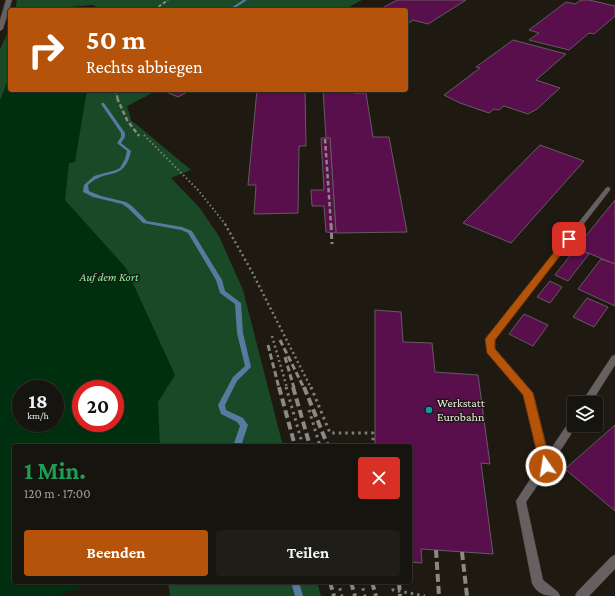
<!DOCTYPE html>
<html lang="de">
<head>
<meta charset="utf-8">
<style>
  :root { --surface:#16140e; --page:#1f1d17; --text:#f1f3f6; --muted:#9e9e9e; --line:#35332e; --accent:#b45309 }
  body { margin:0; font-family:"Crimson Pro",serif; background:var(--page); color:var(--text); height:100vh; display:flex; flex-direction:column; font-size:15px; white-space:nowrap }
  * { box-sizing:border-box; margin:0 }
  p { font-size:13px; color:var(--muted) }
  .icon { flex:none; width:22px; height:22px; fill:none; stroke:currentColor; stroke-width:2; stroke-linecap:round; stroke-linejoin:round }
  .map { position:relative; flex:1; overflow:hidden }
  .drawer { position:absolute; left:12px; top:444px; width:400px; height:140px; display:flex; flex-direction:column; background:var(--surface); border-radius:4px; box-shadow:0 1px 3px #0004,0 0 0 1px var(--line) }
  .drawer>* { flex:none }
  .guide { position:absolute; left:8px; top:8px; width:400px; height:84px; border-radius:4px; box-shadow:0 1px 3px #0004,0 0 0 1px var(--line); background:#b45309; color:#fff; overflow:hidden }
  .fabs { position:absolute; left:567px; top:396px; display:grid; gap:8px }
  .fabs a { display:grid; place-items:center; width:36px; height:36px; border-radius:4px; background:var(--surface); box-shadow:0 1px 3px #0004,0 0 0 1px var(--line); font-size:20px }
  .speed { position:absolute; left:12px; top:380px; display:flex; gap:8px; font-size:20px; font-weight:700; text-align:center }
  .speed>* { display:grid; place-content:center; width:52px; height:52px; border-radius:50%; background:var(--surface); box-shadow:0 1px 3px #0004,0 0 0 1px var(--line); line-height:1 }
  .speed small { font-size:10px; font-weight:400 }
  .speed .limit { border:6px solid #d22; background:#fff; color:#111 }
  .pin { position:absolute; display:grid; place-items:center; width:34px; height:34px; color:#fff; margin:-17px; border-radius:8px; box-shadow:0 2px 6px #0006 }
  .me { position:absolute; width:44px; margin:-22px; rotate:347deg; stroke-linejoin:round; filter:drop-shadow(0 0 3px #0008) }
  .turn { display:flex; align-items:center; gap:14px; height:84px; padding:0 12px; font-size:18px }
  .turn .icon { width:52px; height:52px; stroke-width:2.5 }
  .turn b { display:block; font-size:28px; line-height:34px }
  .round { display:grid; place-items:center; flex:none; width:42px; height:42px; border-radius:4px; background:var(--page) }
  .overview { display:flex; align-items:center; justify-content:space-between; height:68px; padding:0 12px }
  h1 { font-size:24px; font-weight:700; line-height:30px; color:#1e9e55 }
  .button { display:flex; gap:8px; margin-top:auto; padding:8px 12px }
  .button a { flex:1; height:46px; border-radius:4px; background:var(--accent); color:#fff; font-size:16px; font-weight:700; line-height:46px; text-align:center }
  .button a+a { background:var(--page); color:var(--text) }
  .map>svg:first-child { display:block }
  .green { fill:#002f10; fill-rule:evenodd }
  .forest { fill:#1a4928 }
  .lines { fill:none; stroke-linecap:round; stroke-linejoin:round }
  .stream { fill:#567b9e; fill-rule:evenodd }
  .building { fill:#5a0f4d; stroke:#645b62 }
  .service-casing { stroke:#3b3730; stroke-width:1 }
  .minor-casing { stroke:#3b3730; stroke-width:1 }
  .path-far2 { stroke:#817e77; stroke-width:2; stroke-dasharray:1.5 2.5; stroke-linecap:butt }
  .path-far1 { stroke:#817e77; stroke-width:2.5; stroke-dasharray:2 3; stroke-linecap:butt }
  .path { stroke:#817e77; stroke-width:3; stroke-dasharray:2.5 4; stroke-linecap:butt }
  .service { fill:#666160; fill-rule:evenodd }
  .minor { fill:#666160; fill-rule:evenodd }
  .rail-far3 { stroke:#8c8882; stroke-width:2; stroke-dasharray:3.5 2; stroke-linecap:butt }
  .rail-far2 { stroke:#8c8882; stroke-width:2.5; stroke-dasharray:4.5 2.5; stroke-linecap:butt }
  .rail-far1 { stroke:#8c8882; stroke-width:3; stroke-dasharray:6 3; stroke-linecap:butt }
  .rail { stroke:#8c8882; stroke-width:4; stroke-dasharray:8 4; stroke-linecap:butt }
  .route { fill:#b45309; stroke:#753606 }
  .culture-dot { fill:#0f9aa8; stroke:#1e1a12; stroke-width:1.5 }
  .labels { text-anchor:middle; stroke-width:3; stroke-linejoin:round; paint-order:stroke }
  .park-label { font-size:12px; font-style:italic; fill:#82f49e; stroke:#1e1a12 }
  .poi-label { font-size:12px; fill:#edeae5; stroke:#1e1a12; text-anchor:start }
</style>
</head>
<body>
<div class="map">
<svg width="615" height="596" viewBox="0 0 615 596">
  <rect width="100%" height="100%" fill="#1e1a12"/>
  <path class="green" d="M10,36V90H158L127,106L131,120L191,170L171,178L199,207L217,446H14V582H92L58,596H0V49ZM21,389H55V423H21ZM81,389H115V423H81Z"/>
  <g class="forest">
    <path d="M17,0H362L343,10H102L93,5L48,9L47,10H15Z"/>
    <path d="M10,28V75L0,100V49Z"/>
    <path d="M87,90H158L127,106L131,120L191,170L171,178L199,207L219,236L243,290L283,446H160L158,402L175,375L126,268L65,200L69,163L75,162Z"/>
    <path d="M168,582H317L321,596H170Z"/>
  </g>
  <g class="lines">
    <g class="stream">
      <path d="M243,0H247L232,10H228Z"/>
      <path d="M102,103H104L125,133V137L121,143L131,151C124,183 107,167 88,185L89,191L101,196L126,202L132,206L147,221L182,227L192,231L222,280L225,291L241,303L243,333L251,367L237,381L225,405L226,410L243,418L248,425L241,446H233L240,426L237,422L221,414L218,405L233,377L245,366L237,333L235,304L220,293L216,280L188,233L181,230L143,223L128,208L122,204L93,197L83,192L84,185L94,176L116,170L120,168L125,159L127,151L117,143L121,137V133L101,104Z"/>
      <path d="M291,582H299L303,596H295Z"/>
    </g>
  </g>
  <g class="building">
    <path d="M397,0H466L428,24L413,20L406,25V10H379Z"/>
    <path d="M581,0H589L615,6V16L594,34L589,33L569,50L529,40L539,33L529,30L566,2L575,4Z"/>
    <path d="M513,40L566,54L536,80L560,88L537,109L528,114L504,106L499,110L494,109L489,113L460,103L444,95L480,68L476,67Z"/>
    <path d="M166,90H191L178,97L164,91Z"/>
    <path d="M257,90H305L306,146H299L298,213L254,214L256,185H248Z"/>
    <path d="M323,90H357L358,91L354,92V93H366L373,137H389L407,232L336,233L330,138H326Z"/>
    <path d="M321,138H330L336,233L326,232L324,206H312L311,190H324Z"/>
    <path d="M540,145L584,161L511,243L463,223Z"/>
    <path d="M615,200V264L576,248Z"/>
    <path d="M576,248L589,254L568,281L555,275Z"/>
    <path d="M601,259L615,264V306L578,289Z"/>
    <path d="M550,281L562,287L550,303L537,297Z"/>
    <path d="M587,298L608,307L594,327L573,317Z"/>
    <path d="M375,310L401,312L403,342L432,343L435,372L478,375L490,464L481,463L493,554L421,549L422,563L410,562V446H375Z"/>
    <path d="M524,314L548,325L533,346L509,334Z"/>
    <path d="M615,425V511L565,469Z"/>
  </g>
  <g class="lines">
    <defs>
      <g id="service">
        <path d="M608,187L610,188V190L494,340L495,349L533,393L548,453L571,419L574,418V425H577L551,465L550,469L548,470L526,502L543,580L558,592L560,596C548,596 538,596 532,583L516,501L540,464L524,394L488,352L486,339L606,188Z"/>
        <path d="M615,355V365L591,403H581L612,356Z"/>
        <path d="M615,555V569L589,596H575L577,592L611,557Z"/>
      </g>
      <path id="minor" d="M6,0H12L3,29L0,31V20Z"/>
    </defs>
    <use href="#service" class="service-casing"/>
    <use href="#minor" class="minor-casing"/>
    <path class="path-far2" d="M144,135L198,190L226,225"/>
    <g class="path-far1">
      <path d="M225,224L251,270L311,388"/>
      <path d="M272,336L287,388"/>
    </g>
    <g class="path">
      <path d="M286,387L303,446"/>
      <path d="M311,387L330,433H373V446"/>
      <path d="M309,410L320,446"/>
      <path d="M338,582L342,596"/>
      <path d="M361,582L365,596"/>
      <path d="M393,582V590L425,596"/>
    </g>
    <use href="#service" class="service"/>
    <use href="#minor" class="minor"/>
    <g class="rail-far3">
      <path d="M154,10L168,0"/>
      <path d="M115,90L118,99"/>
    </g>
    <g class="rail-far2">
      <path d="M117,98L127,120L139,136"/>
      <path d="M325,139L331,225"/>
    </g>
    <g class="rail-far1">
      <path d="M331,224L332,244"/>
      <path d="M280,340L304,388"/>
      <path d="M268,345L279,388"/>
      <path d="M285,357L294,388"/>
    </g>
    <g class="rail">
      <path d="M279,387L295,446"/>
      <path d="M293,387L310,446"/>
      <path d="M304,387L328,446"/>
      <path d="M436,550L439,596"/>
      <path d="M462,552L467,596"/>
      <path d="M330,582L334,596"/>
      <path d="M351,582L355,596"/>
      <path d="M372,582L376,596"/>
      <path d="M399,582L400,596"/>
    </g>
  </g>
  <path class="route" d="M566,237H572L573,239L495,340V349L533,393L551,466L550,470L546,471L541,470L540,466L523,395L487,353L485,339Z"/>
  <circle class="culture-dot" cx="429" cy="410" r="4"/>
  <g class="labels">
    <g class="park-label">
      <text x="109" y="281">Auf dem Kort</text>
    </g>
    <g class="poi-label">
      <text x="437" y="407">Werkstatt<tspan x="437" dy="14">Eurobahn</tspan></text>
    </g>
  </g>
</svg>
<div class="fabs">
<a><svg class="icon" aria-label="layers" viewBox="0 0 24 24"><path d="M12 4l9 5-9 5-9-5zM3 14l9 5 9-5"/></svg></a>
</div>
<div class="speed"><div>18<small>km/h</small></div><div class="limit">20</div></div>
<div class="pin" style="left:569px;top:239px;background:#d93025"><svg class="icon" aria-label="arrive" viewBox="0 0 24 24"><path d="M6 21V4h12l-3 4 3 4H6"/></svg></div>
<svg class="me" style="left:546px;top:466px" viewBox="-20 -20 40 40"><circle r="17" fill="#b45309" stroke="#fff" stroke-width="3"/><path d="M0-11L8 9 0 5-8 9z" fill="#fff"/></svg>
<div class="guide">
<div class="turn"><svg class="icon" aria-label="right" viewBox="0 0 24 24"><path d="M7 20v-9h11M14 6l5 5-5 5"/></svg><div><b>50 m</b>Rechts abbiegen</div></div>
</div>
<section class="drawer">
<div class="overview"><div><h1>1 Min.</h1><p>120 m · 17:00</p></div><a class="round" style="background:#d93025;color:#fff"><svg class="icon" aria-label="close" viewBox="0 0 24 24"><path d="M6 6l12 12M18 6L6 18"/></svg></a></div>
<div class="button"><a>Beenden</a><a>Teilen</a></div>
</section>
</div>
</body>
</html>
